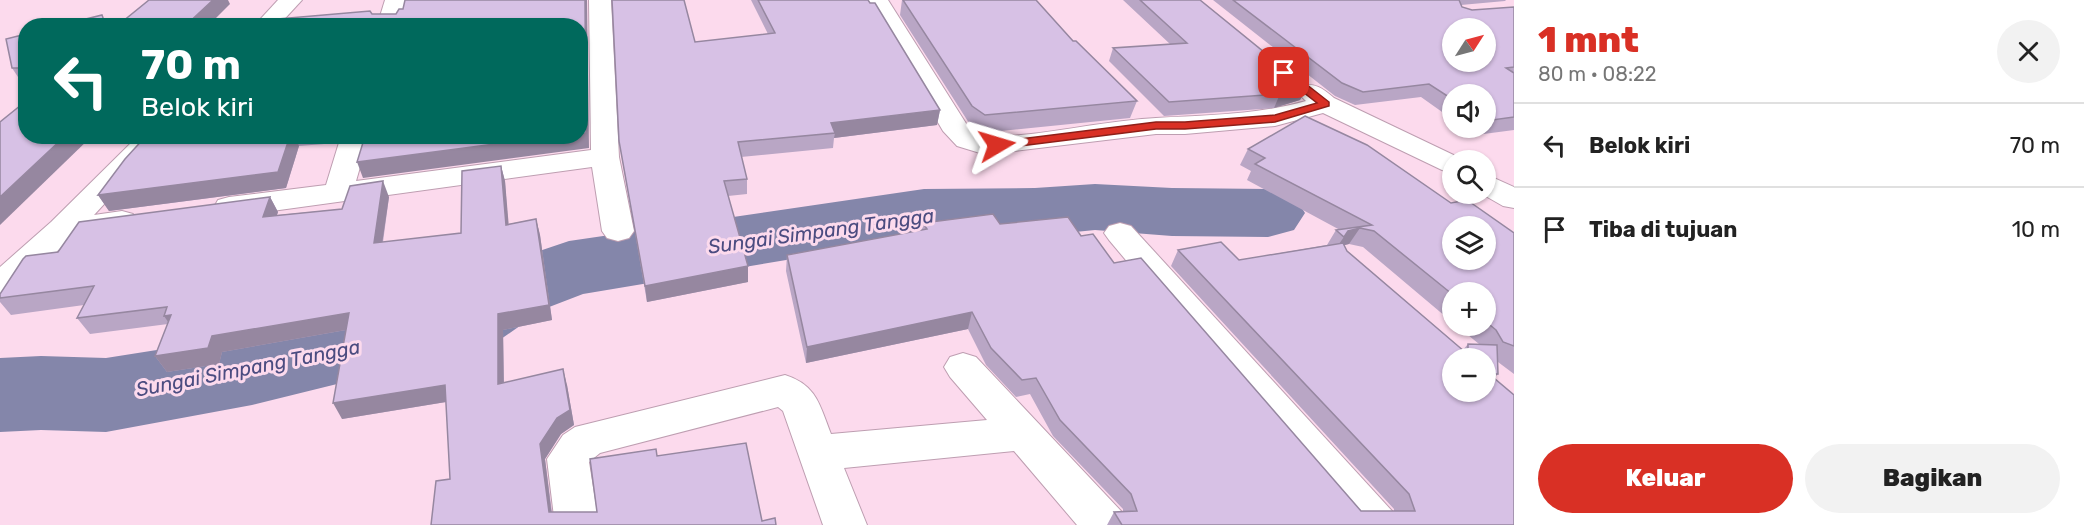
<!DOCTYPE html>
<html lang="id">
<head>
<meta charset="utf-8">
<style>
  :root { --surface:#fff; --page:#f2f2f2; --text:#222; --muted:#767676; --line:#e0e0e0; --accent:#d93025 }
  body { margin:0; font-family:Rubik,sans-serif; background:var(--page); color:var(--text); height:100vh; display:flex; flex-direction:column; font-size:22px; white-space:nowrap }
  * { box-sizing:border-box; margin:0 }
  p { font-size:20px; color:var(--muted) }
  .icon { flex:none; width:33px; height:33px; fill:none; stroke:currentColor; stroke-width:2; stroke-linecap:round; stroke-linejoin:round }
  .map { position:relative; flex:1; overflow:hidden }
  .sheet { display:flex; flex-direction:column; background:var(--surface); width:570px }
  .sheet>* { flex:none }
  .top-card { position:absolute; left:18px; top:18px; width:570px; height:126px; border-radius:24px; box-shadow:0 2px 4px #0004; background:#00695c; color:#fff; overflow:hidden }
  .needle { width:39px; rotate:54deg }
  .controls { position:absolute; left:1442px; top:18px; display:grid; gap:12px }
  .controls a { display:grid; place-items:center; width:54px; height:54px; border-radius:50%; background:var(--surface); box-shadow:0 2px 4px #0004; font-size:30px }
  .pin { position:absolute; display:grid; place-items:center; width:51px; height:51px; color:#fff; margin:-26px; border-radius:12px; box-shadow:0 3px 9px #0006 }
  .me { position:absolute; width:66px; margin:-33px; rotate:83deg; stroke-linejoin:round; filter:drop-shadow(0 0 4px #0008) }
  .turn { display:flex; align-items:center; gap:21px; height:126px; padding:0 24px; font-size:27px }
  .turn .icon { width:78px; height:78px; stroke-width:2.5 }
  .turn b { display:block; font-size:42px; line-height:51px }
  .round { display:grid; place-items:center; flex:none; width:63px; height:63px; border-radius:32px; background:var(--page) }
  .overview { display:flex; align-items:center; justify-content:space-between; height:102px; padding:0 24px }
  h1 { font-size:36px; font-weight:800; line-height:45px; color:var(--accent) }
  .cta { display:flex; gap:12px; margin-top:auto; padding:12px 24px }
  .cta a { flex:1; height:69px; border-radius:36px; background:var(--accent); color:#fff; font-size:24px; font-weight:800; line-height:69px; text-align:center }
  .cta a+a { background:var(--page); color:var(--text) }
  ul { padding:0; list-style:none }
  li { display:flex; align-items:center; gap:18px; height:84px; padding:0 24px; border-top:2px solid var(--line) }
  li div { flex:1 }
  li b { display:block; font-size:22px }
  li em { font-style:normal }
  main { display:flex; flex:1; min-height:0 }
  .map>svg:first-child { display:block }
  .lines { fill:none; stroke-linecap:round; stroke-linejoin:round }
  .river { fill:#8486aa; fill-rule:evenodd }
  .minor-casing { stroke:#be9eb1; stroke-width:2 }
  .minor { fill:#fff; fill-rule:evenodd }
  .wall { fill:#b9a6c5; fill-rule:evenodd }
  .shaded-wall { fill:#9687a0 }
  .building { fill:#d7c1e5; stroke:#9687a0; stroke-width:1.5; fill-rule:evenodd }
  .route { fill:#d93025; stroke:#8d1f18; stroke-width:1.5 }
  .labels { text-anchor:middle; stroke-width:6; stroke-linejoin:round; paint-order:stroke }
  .water-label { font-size:20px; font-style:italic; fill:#4b4c80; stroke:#fcdaed }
</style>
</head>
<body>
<main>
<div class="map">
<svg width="1514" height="525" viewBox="0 0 1514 525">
  <rect width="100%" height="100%" fill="#fcdaed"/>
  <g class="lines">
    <path class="river" d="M1095,184L1172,188L1268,189L1294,196L1305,213L1294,230L1268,237L1172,236L1095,230L1035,236L924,237L583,294L544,309L491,346L252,405L106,432L41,430L0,432V358L41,356L106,358L252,335L438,297L486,269L569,241L924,189L1035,188Z"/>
    <defs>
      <g id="minor">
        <path d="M278,0H302L278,26H254Z"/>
        <path d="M385,0H407L400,26H377Z"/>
        <path d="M589,0H611L619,157L634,231L629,238L618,241L607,238L602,231L592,167L229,217L218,214L214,207L218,200L229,197L326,185L341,136H369L356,181L591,150Z"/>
        <path d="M866,0H888L967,125L983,137C1041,137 1099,121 1156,118C1207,115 1256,115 1306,101L1296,91L1300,86C1315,82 1323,89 1334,98L1464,160H1452V173L1442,170L1323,113L1275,126L1185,134H1156L997,153H980L957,146L943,131Z"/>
        <path d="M138,136H167L94,215L122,211L133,214L138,221L133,228L71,238L12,294L0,298V267L51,222Z"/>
        <path d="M1485,174L1514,187V208L1503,206L1482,194H1485Z"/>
        <path d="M1120,223L1131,226L1392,511L1398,525H1348L1109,240L1104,233L1109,226Z"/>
        <path d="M963,353L976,357L1121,511L1127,525H1077L1014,451L844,468L867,525H823L783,411L778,407L600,453L589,462L599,525H555L547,459L563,435L575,427L785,375C817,385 820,406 831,434L987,420L950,377L944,367L950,357Z"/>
      </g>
    </defs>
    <use href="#minor" class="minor-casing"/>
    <use href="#minor" class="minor"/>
  </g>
  <g class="wall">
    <path d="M751,0H868L940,110L937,125L834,138L833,148L741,157L747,179V194L728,196L748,282L647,302L619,141L695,42L768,34Z"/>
    <path d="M902,0H1036L1073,41L1137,101L1130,118L981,133L969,123L900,15Z"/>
    <path d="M1123,0H1200L1307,87L1300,100L1274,108L1164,116L1109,61L1113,48L1170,44Z"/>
    <path d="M1213,0H1506L1505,1L1461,5L1462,7L1472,10L1514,7V130L1476,135L1465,128H1485V94H1452V119L1421,97L1355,105L1335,96Z"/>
    <path d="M26,34V83H22L12,68Z"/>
    <path d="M146,136H340L337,143L299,146L286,188L109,211L98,195Z"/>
    <path d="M1248,149L1451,203L1514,233V374L1498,362V374L1494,378L1514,525H1107L1114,512H1123V509L1053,436L1030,394L1016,397L986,365L968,329L806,363L786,271L787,255L922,230L923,223L1000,224L1081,236L1114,263L1361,511H1394V509L1171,266L1178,250L1239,260L1327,245L1336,230H1340L1247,180L1251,171L1240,165ZM1349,244L1363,247L1452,322V292H1485V326H1457L1479,344H1468L1463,350L1347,251L1344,245Z"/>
    <path d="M501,166L505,181L508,224L536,219L540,235L552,320L503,330L504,382L567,385L574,425L561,434L545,459L552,512H597L657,456L762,521L776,525H431L450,479L446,402L342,419L346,330L222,352L219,364L167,372L155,356L168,324L90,334L77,318L84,305L11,315L0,302V294L270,197L278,212L277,215L342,209L389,197L383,242L461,233Z"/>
  </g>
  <g class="shaded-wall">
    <path d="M213,0H228L230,4L208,26H185Z"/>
    <path d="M585,0H587L589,148L363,178L357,162L557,136H580Z"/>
    <path d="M1307,87L1300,100L1274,108L1280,94Z"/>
    <path d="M940,110L937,125L834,138L835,133L831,123Z"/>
    <path d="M65,136H92L0,225V197Z"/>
    <path d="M290,136H295L299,146L286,188L109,211L98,195Z"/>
    <path d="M334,136H340L337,143Z"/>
    <path d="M501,166L505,181L510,240L506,225Z"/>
    <path d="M383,181L389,197L380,258L374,243Z"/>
    <path d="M270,197L278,212L271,232L263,217Z"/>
    <path d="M536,219L540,235L552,320L503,330L504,399L498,384V314Z"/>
    <path d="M1360,228L1349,244L1337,247L1348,231Z"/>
    <path d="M748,266V282L647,302L645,286Z"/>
    <path d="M972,312L968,329L806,363L807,347Z"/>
    <path d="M349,313L357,328L222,352L219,364L167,372L155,356L212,336Z"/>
    <path d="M171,315L175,332L164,316Z"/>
    <path d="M563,369L567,385L574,425L561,434L545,459L553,525L549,512L540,444Z"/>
    <path d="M445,385L452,401L342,419L333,403Z"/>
  </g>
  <g class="building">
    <path d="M149,0H213L185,26H117Z"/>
    <path d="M405,0H585L586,133L580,134V26H228L230,23L370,11L372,14H396L399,9H403Z"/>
    <path d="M612,0H684L695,42L775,33L758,0H868L870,3H875L940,110L831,123L835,133L738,142L747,179L724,181L748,266L645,286L619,141Z"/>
    <path d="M903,0H1036L1073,41H1076L1137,101L985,115L972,106Z"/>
    <path d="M1140,0H1200L1307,87L1280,94L1169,102L1113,48L1187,43Z"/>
    <path d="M1233,0H1459L1462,7L1472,10L1514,7V67L1506,68L1514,73V117L1485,121V94H1452V99L1429,84L1363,92L1342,83ZM1452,28H1485V62H1452Z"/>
    <path d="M102,15L106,26H58Z"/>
    <path d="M26,34V68H12L6,39Z"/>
    <path d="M26,101V136H65L0,197V122Z"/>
    <path d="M1305,116L1367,145L1451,203L1467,200L1514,233V346L1503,342L1496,330L1485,321V292H1452V294L1374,231L1360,228L1348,231L1344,237L1336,230L1372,225L1255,164L1265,158L1248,149ZM1452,226H1485V260H1452Z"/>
    <path d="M146,136H290L278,172L98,195L125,159Z"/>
    <path d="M365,136H557L357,162Z"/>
    <path d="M501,166L506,225L536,219L549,305L498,314V384L563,369L570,410L557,418L540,444L549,512H597L590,459L656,449L657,456L746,443L762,521L775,518L776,525H431L436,481L450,479L445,385L333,403L349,313L212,336L208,348L155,356L171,315L164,316L167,307L77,318L94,286L0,298V294L23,259L26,256L58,252L79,222L270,197L263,217L342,209L350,186L383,181L374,243L461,233L462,171Z"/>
    <path d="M993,214L1000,224L1068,217L1081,236L1093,234L1114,263L1141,258L1361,511H1415L1409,494L1178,250L1221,242L1239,260L1343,243L1347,251L1465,352L1468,351V344L1497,345L1498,374H1493L1494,378L1514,395V525H1122L1114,512L1137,511L1131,494L1060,420L1036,378L1022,380L991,348L972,312L807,347L787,255L927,229L923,223ZM1452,358H1485V392H1452Z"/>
  </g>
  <path class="route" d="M1281,70H1288L1329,102V106L1275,122L1185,129H1156L997,149L991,145L997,142L1156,122H1185L1275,115L1317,103L1281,75Z"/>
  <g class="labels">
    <g class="water-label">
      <text transform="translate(821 231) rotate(-8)" y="7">Sungai Simpang Tangga</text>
      <text transform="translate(248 368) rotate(-11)" y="7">Sungai Simpang Tangga</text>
    </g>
  </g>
</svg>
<div class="controls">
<a><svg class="needle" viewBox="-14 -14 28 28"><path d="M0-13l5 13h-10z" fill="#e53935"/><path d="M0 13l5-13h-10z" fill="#767676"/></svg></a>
<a><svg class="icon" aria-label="sound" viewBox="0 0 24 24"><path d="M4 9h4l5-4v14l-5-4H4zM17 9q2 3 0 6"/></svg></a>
<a><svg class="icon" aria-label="search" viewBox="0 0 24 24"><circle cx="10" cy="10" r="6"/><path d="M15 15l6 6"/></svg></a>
<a><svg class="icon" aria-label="layers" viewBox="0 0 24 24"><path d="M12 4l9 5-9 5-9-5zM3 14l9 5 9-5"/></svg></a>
<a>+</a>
<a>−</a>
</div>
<div class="pin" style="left:1284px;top:73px;background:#d93025"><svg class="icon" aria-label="arrive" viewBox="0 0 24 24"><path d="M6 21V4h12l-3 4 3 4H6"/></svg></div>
<svg class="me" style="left:997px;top:145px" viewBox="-20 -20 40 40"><path d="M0-17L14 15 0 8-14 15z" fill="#d93025" stroke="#fff" stroke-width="4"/></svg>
<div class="top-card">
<div class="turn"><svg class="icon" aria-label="left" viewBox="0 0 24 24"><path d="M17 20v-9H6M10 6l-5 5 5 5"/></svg><div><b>70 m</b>Belok kiri</div></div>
</div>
</div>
<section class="sheet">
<div class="overview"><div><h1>1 mnt</h1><p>80 m · 08:22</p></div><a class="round"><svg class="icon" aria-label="close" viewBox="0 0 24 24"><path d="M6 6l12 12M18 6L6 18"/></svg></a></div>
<ul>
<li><svg class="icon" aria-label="left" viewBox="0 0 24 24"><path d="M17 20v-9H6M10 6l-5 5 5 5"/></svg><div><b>Belok kiri</b></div><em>70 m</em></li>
<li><svg class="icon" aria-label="arrive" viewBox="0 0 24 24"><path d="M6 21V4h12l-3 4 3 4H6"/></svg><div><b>Tiba di tujuan</b></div><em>10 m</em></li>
</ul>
<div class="cta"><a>Keluar</a><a>Bagikan</a></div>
</section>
</main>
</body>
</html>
